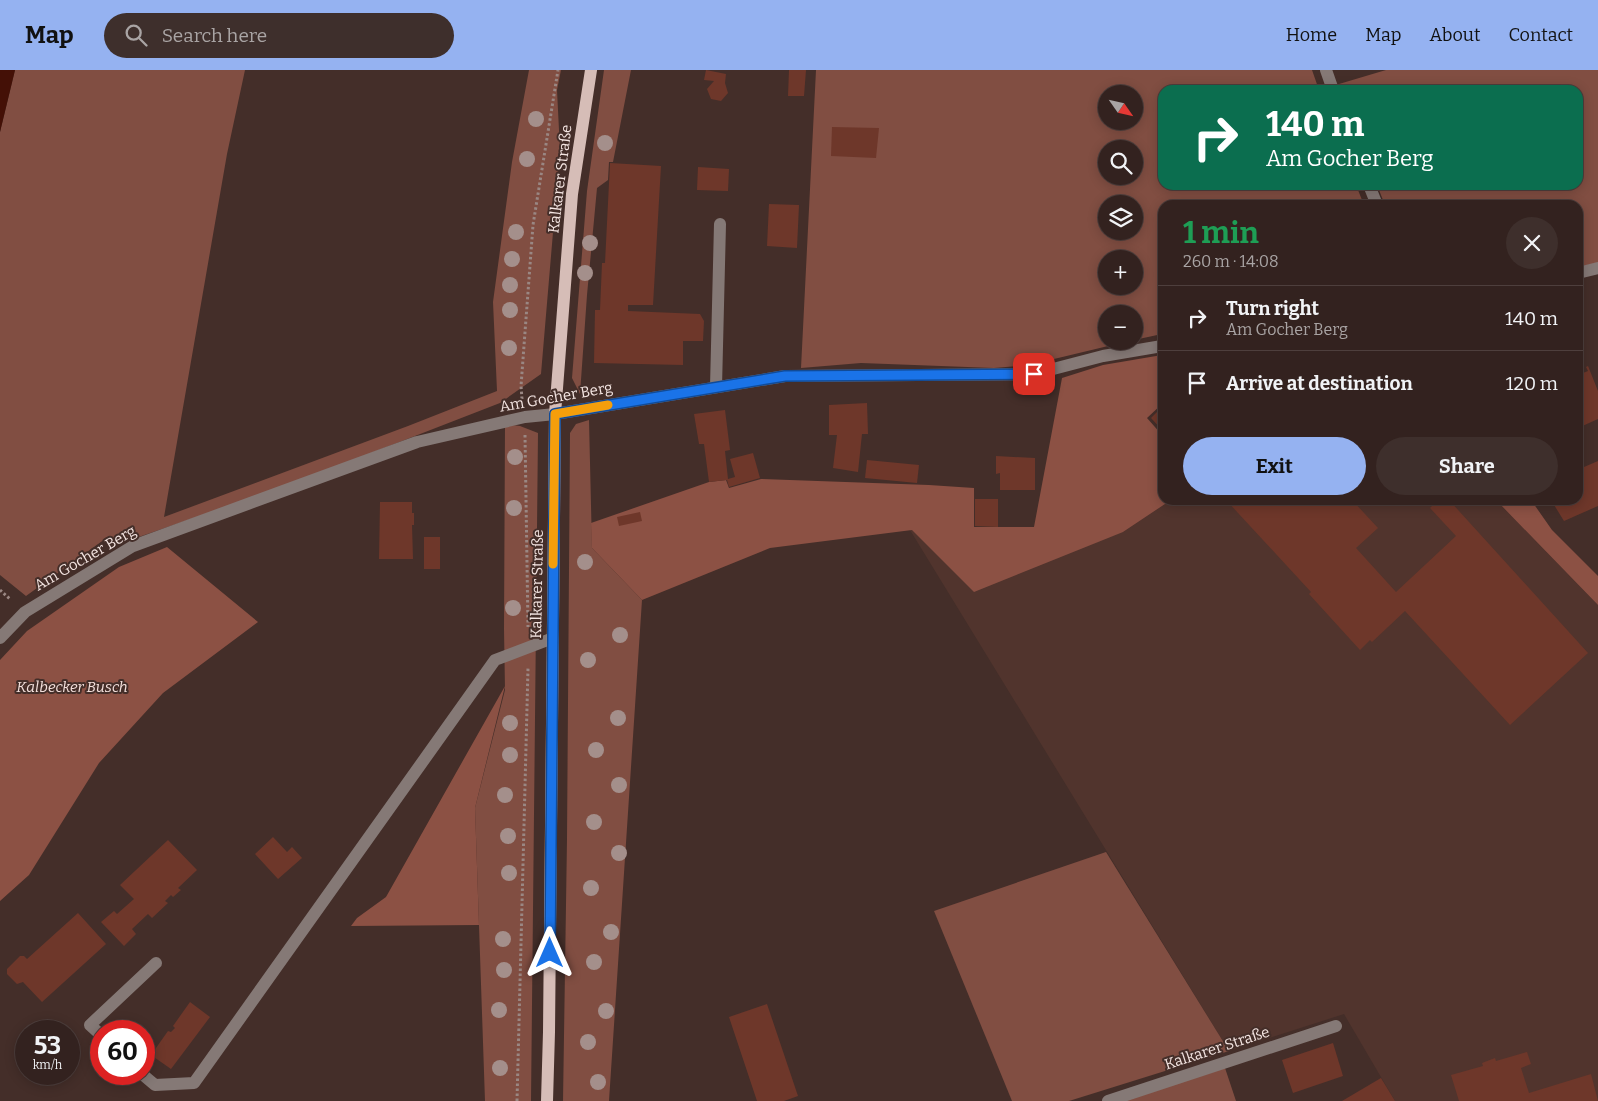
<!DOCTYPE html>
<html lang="en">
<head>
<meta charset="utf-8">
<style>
  :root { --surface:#33221f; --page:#3e2f2c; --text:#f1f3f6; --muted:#a9a4a4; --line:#4e3f3d; --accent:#95b2f1 }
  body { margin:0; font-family:Bitter,serif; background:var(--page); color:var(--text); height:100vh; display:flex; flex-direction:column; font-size:19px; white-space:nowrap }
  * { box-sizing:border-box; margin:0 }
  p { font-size:16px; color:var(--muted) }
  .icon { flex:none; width:28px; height:28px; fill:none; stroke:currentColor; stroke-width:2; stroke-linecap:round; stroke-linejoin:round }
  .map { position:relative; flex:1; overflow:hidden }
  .side { position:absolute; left:1158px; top:130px; width:425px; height:305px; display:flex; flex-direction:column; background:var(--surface); border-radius:15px; box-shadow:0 2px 12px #0003,0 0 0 1px var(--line) }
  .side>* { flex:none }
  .banner { position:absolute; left:1158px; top:15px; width:425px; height:105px; border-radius:15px; box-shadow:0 2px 12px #0003,0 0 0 1px var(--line); background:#0b6e4f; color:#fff; overflow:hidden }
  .needle { width:32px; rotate:124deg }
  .tools { position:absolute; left:1098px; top:15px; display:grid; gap:10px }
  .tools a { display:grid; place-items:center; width:45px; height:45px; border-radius:50%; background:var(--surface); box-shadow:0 2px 12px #0003,0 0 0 1px var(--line); font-size:25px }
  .speed { position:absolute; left:15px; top:950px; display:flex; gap:10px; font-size:25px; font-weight:700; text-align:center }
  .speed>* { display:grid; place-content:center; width:65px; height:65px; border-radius:50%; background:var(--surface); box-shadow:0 2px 12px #0003,0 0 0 1px var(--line); line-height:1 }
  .speed small { font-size:12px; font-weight:400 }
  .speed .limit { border:8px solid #d22; background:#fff; color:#111 }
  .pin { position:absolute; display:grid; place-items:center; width:42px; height:42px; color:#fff; margin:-21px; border-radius:10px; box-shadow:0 2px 8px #0006 }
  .me { position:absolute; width:55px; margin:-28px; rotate:0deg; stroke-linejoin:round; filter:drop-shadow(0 0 4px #0008) }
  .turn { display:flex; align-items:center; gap:18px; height:105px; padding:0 25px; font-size:22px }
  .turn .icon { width:65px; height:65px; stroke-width:2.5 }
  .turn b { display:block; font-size:35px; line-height:42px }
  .round { display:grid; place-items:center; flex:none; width:52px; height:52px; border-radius:26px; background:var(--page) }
  .head { display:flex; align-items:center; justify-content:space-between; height:85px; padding:0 25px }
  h1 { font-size:30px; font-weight:700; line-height:38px; color:#1e9e55 }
  .primary-button { display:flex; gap:10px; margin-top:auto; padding:10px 25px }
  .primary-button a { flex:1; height:58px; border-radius:30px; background:var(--accent); color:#111; font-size:20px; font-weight:700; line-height:58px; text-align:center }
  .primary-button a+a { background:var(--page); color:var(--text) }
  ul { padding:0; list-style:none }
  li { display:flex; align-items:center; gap:15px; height:65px; padding:0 25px; border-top:1px solid var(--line) }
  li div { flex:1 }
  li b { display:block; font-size:19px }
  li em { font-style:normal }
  header { display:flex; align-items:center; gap:30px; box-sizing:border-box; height:70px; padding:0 25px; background:var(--accent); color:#111 }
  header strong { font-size:24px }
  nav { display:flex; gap:28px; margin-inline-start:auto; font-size:18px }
  .search { width:350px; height:45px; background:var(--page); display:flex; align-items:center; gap:12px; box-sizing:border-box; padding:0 18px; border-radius:28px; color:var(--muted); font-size:19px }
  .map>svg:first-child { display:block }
  .built { fill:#51342d }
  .green { fill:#814e42; fill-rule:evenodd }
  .forest { fill:#8c5144 }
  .water { fill:#441006 }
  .building { fill:#6e372a }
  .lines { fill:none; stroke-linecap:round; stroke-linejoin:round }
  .path { stroke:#9a8783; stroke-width:3; stroke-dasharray:2.5 2.5; stroke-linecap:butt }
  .minor { stroke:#857976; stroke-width:12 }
  .major { stroke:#d6bdb7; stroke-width:12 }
  .tree { fill:#a48f8b }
  .route-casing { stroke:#114b97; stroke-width:12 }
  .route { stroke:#1a73e8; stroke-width:9 }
  .slow { stroke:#f59e0b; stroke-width:9 }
  .labels { text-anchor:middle; stroke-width:4; stroke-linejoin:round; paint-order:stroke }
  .street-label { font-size:15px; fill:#f4e5e2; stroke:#442e29 }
  .park-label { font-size:15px; font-style:italic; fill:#f3dfdb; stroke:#442e29 }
</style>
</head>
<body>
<header>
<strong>Map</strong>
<div class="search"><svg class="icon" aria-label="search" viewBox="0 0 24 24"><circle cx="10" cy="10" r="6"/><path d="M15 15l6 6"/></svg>Search here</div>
<nav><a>Home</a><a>Map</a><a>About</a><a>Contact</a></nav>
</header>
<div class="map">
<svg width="1598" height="1031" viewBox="0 0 1598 1031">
  <rect width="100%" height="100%" fill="#442e29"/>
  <path class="built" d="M1171,430H1496L1598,535V1031H1395L1344,944L1229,981L910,460L1123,462Z"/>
  <g class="green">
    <path d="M15,0H245L227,84L164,447L408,356L497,321L493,232L512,92L529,0H561L557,20L560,80L541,304L500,333L281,418L130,470L105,469L26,526L0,505V62Z"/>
    <path d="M604,0H631L613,92H609L608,110L597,118L587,225L580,324L572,308L587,121Z"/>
    <path d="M816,0H1312L1319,20H1162V115H1356L1364,135H1162V264L1134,270V244H1106V271H1129L1029,295L994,298L861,293L801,298ZM1106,24H1134V51H1106ZM1106,79H1134V106H1106ZM1106,134H1134V161H1106ZM1106,189H1134V216H1106Z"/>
    <path d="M1386,0H1598V193L1578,197V135H1385L1377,115H1578V20H1342L1339,14Z"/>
    <path d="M589,350L592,478L642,530L609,1031H563L567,769L570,363L576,354Z"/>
    <path d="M505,354L520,356L538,363L531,1031H485L475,738L505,620L504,559Z"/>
    <path d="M1106,782L1229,981L1069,1031H1012L934,841Z"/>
    <path d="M1225,998L1236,1031H1124Z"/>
  </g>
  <g class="forest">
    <path d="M1162,285V334L1147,348L1162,365V430H1171L1123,462L974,522L912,460L770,478L642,530L592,478L591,453L709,412L726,410L729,418L761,409L929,415L974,418V457H1034L1062,308L1103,295Z"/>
    <path d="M1496,430H1531L1552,460L1598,506V535Z"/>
    <path d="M167,477L258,552L163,623L99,693L29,805L0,831V590L27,561L119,497Z"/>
    <path d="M505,616L475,738L479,855L351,856L357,848L386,827Z"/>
  </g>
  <path class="water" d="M0,0H15L0,62Z"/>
  <g class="building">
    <path d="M706,0L726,4L725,13L728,23L721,31L711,29L707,19L714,11L704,10Z"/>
    <path d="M789,0H806L804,26H788Z"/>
    <path d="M832,57L879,58L876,88L831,86Z"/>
    <path d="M610,93L661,96L653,235H628V241L700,244L704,251L703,271H683V295L594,293L595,240H600L602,193H605Z"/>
    <path d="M698,97L729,99L728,121L697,120Z"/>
    <path d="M769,134L799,135L797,178L767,176Z"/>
    <path d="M1588,296L1598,321V349L1578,358V305L1588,301L1586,297Z"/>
    <path d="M867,333L868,364H862L858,402L833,398L837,365H829V335Z"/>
    <path d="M1162,337V360L1151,348Z"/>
    <path d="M725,340L730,380L725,381L728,409L735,407L730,389L753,383L760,408L729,417L727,410L709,412L704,374H699L694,344Z"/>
    <path d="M1578,381L1584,397L1598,391V436L1564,451L1551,430H1578Z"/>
    <path d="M996,386L1035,388V420H1000V403L996,404Z"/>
    <path d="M867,390L919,395L917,413L865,408Z"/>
    <path d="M975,429H998V457L975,456Z"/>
    <path d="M1226,430H1352L1378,458L1356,478L1396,522L1456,466L1430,438L1438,430H1449L1588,583L1510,655L1405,541L1372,572L1370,570L1360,580L1309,524L1311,522Z"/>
    <path d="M380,432H412V443H414V455H412L413,489H379Z"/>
    <path d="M640,442L642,451L619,456L617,447Z"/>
    <rect x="424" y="467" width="16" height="32"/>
    <path d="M273,767L287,782L292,777L302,788L278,809L255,784Z"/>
    <path d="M168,770L197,800L178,818L181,820L173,827L171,825L165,831L168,833L152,848L148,844L132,859L136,864L124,876L101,852L114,841L117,844L134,829L120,815Z"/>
    <path d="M78,843L106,874L42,932L23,912L17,914L7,904V899L20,886H24L27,889Z"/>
    <path d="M190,932L210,947L171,999L151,985L168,961L171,962L175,958L173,956Z"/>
    <path d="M767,934L798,1026L784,1031H757L729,947Z"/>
    <path d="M1333,973L1343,1006L1293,1023L1282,990Z"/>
    <path d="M1527,982L1531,994L1521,998L1529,1023L1591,1004L1598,1031H1459L1451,1005L1483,996L1482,993L1495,988L1496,991Z"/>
    <path d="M1381,1008L1395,1031H1342Z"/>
  </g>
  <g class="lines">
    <g class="path">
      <path d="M522,329L521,316L533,155L558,0"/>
      <path d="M525,365L528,557"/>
      <path d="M0,520L11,530"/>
      <path d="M517,1031L528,598"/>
    </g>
    <g class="minor">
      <path d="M1326,0L1333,20"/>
      <path d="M1369,115L1377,135"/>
      <path d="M1578,203L1598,198"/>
      <path d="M716,317L720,154"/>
      <path d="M0,568L25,542L133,476L417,372L525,347L555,344L785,306L1034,304L1103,286L1162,276"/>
      <path d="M101,965L90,955L156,893"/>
      <path d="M142,1004L155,1015L194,1013L495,590L553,568"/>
      <path d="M1108,1031L1336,956"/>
    </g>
    <path class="major" d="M547,1031L549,962L555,344L572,124L591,0"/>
  </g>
  <g class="tree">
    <circle cx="536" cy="49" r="8"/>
    <circle cx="605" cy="73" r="8"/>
    <circle cx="527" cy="89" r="8"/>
    <circle cx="516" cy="162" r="8"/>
    <circle cx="590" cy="173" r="8"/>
    <circle cx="512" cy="189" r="8"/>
    <circle cx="585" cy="203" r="8"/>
    <circle cx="510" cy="215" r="8"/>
    <circle cx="510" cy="240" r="8"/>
    <circle cx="509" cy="278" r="8"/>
    <circle cx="515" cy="387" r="8"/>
    <circle cx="514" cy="438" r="8"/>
    <circle cx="585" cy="492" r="8"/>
    <circle cx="513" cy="538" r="8"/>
    <circle cx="620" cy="565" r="8"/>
    <circle cx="588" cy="590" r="8"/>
    <circle cx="618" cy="648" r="8"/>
    <circle cx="510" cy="653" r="8"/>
    <circle cx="596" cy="680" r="8"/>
    <circle cx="510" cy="685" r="8"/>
    <circle cx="619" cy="715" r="8"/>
    <circle cx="505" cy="725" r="8"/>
    <circle cx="594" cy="752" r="8"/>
    <circle cx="508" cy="766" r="8"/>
    <circle cx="619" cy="783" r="8"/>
    <circle cx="509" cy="803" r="8"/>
    <circle cx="591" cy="818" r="8"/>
    <circle cx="611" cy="862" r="8"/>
    <circle cx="503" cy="869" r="8"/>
    <circle cx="594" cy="892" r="8"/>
    <circle cx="504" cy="900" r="8"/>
    <circle cx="499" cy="940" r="8"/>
    <circle cx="606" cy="941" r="8"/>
    <circle cx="588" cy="972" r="8"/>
    <circle cx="500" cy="998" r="8"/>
    <circle cx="598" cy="1012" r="8"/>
  </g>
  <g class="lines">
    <defs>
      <path id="route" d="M550,883L555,344L785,306L1034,304"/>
    </defs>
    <use href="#route" class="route-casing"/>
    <use href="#route" class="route"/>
    <path class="slow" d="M553,494L555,344L608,335"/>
  </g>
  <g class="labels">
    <g class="street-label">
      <text transform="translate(560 109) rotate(-83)" y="5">Kalkarer Straße</text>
      <text transform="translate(556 327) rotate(-10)" y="5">Am Gocher Berg</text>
      <text transform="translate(85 488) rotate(-30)" y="5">Am Gocher Berg</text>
      <text transform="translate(537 514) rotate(-89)" y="5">Kalkarer Straße</text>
      <text transform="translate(1217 978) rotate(-18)" y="5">Kalkarer Straße</text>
    </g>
    <g class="park-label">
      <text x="72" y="622">Kalbecker Busch</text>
    </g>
  </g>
</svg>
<div class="tools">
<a><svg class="needle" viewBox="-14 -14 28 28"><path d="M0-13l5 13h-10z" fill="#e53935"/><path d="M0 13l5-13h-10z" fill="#a9a4a4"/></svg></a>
<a><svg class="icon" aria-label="search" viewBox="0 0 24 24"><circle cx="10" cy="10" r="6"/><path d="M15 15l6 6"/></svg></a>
<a><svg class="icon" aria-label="layers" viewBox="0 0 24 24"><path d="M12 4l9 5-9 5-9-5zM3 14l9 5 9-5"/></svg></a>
<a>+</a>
<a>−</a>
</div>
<div class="speed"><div>53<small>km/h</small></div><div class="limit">60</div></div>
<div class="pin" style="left:1034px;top:304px;background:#d93025"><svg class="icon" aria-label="arrive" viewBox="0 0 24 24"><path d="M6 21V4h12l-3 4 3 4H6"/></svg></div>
<svg class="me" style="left:550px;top:883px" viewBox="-20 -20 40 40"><path d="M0-17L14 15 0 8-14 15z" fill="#1a73e8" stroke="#fff" stroke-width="4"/></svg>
<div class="banner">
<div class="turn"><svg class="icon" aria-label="right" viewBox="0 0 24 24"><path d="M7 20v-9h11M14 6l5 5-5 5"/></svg><div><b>140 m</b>Am Gocher Berg</div></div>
</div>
<section class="side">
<div class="head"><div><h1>1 min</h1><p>260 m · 14:08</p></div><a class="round"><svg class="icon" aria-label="close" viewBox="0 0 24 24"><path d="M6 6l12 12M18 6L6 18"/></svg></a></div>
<ul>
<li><svg class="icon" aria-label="right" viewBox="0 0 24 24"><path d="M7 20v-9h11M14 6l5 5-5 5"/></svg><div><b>Turn right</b><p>Am Gocher Berg</p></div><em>140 m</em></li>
<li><svg class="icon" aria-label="arrive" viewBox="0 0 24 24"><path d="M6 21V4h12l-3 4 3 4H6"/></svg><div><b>Arrive at destination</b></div><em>120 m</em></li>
</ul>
<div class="primary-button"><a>Exit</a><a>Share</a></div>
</section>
</div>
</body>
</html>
